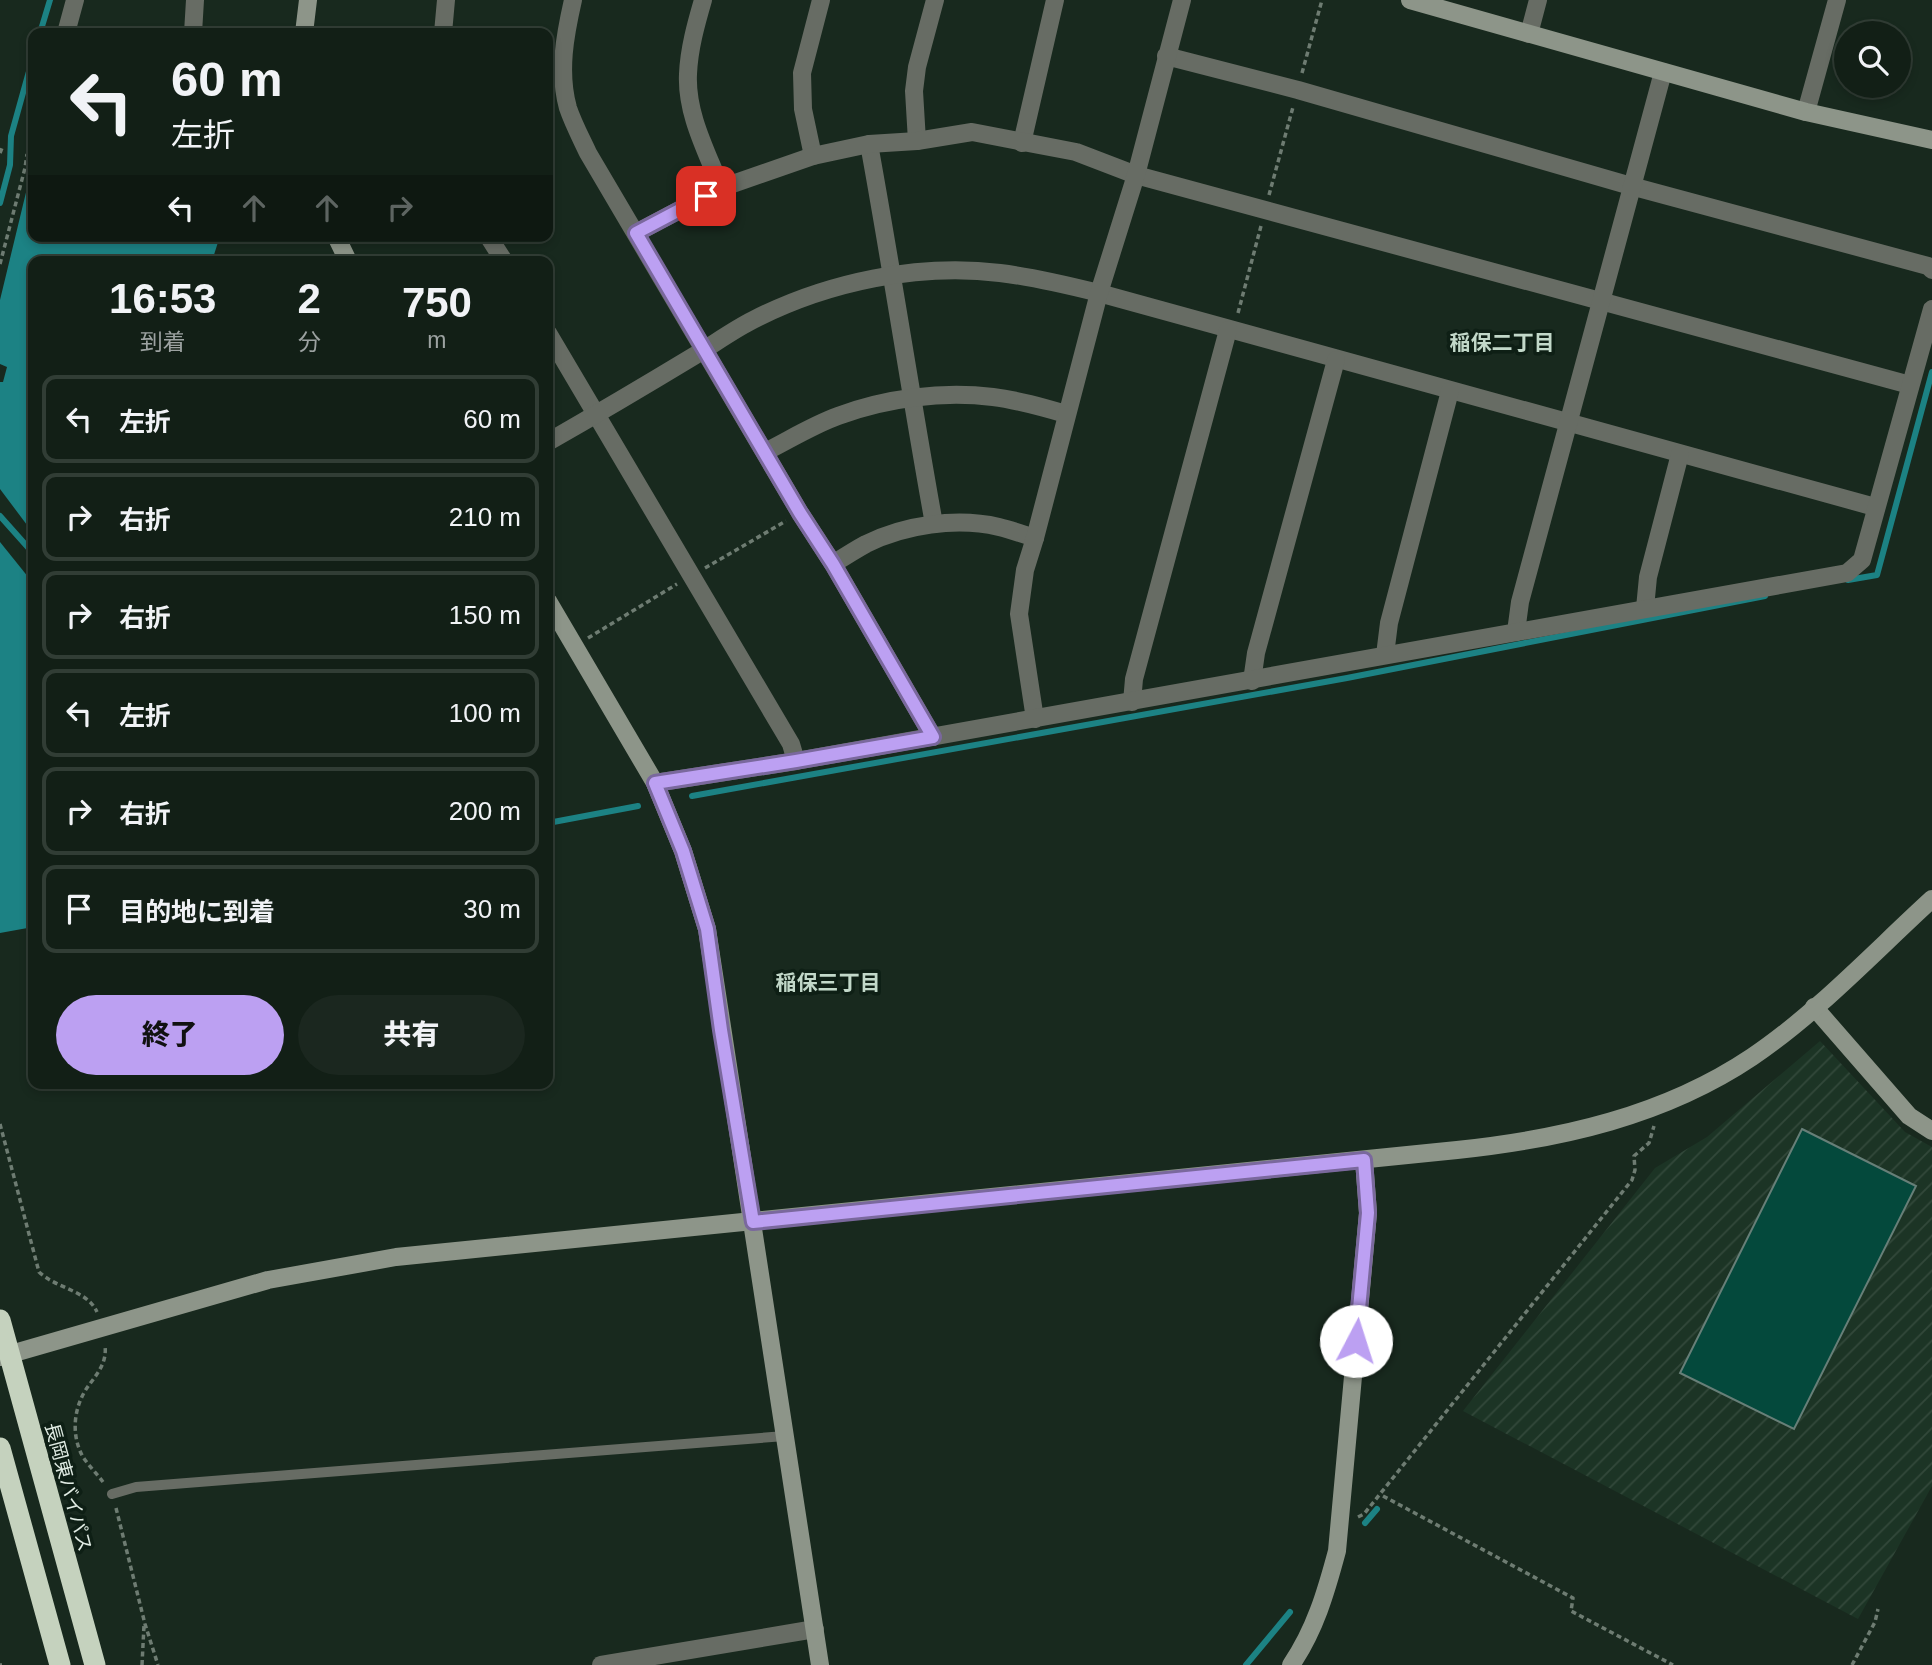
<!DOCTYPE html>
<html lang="ja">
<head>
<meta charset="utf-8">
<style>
  :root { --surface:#121f16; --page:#1b271f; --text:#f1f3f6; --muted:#9ca2a1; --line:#313d35; --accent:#bca0f2 }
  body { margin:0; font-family:Helvetica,"Noto Sans JP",sans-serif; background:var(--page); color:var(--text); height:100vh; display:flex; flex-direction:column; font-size:26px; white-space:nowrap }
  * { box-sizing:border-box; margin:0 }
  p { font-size:23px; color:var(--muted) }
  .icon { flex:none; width:38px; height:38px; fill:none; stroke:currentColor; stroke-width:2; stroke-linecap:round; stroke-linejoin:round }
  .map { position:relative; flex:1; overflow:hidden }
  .panel { position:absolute; left:28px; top:256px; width:525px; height:833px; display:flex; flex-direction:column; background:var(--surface); border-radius:14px; box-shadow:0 4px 10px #0003,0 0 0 2px var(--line) }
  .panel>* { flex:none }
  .top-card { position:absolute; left:28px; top:28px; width:525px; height:214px; border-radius:14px; box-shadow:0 4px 10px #0003,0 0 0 2px var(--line); background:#121f16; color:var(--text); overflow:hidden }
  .buttons { position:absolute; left:1834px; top:21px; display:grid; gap:14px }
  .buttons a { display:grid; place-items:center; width:77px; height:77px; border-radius:50%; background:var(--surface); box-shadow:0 4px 10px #0003,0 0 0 2px var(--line); font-size:35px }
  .pin { position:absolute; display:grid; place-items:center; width:60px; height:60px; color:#fff; margin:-30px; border-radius:14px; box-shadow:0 4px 10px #0006 }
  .me { position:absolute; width:77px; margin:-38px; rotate:5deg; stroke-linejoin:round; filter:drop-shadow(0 0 5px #0008) }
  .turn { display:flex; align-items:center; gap:24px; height:147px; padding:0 28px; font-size:32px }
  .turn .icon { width:91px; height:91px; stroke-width:2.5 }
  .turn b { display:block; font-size:49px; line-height:60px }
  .lanes { display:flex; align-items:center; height:66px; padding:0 28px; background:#0003; justify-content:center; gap:35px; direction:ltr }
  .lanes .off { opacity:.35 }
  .eta { display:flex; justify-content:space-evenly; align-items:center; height:119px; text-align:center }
  .eta b { font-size:42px; font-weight:800; line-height:49px }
  .action { display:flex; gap:14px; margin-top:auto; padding:14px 28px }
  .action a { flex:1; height:80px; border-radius:42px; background:var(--accent); color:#111; font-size:28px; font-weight:800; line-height:80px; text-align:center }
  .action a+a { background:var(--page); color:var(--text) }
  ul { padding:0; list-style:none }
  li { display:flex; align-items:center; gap:21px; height:88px; margin:0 14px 10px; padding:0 14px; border:4px solid var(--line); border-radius:14px }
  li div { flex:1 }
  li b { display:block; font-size:26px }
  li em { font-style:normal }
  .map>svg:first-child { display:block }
  .industrial { fill:url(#industrial-furrows) }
  .water { fill:#1c8284 }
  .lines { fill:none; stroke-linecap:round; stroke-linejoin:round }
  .stream { stroke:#1c8284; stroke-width:6 }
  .building { fill:#04493c; stroke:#677f78; stroke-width:2 }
  .path { stroke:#6e7c72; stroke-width:3.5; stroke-dasharray:5 3.5; stroke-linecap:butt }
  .lane { stroke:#676c64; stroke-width:10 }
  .street { stroke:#676c64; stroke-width:18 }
  .secondary { stroke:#8d9589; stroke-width:18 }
  .highway { stroke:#c5d2be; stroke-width:21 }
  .route-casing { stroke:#7a689d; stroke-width:18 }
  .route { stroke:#bca0f2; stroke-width:12 }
  .labels { text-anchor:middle; stroke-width:7; stroke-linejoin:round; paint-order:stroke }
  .street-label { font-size:19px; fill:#e0ebe3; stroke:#0e1f15 }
  .neighbourhood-label { font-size:21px; font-weight:bold; fill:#c2d8c9; stroke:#0e1f15 }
</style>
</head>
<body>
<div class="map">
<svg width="1932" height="1665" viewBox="0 0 1932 1665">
  <defs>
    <pattern id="industrial-furrows" width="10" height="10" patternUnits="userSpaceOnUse" patternTransform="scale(1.75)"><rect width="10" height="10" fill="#1c3425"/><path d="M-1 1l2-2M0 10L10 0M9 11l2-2" fill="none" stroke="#32483a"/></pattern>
  </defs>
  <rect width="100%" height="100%" fill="#18291e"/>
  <path class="industrial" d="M1820,1041L1905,1132L1932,1147V1486L1858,1619L1463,1411L1655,1168L1707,1137Z"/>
  <g class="water">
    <path d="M29,180L33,181V236H220L212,261H33V533L0,489V382H3L7,367L0,364V300Z"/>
    <path d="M0,542L33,583V927L0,933Z"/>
  </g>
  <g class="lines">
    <g class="stream">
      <path d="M40,33L50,0"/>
      <path d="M0,203L10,165L11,136L33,57"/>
      <path d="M0,516L33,553"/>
      <path d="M1848,580L1877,575L1932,372"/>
      <path d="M692,796L1347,678L1765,596"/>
      <path d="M548,823L638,806"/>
      <path d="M1365,1523L1377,1509"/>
      <path d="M1246,1665L1290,1612"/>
    </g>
  </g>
  <path class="building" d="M1802,1129L1916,1186L1794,1429L1680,1373Z"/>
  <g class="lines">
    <g class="path">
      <path d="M1302,73L1322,0"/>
      <path d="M0,153L2,148"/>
      <path d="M1269,195L1293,107"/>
      <path d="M0,264L25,168L27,154"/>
      <path d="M1238,313L1261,226"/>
      <path d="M705,568L786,521"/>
      <path d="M588,638L677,584"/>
      <path d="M0,1124L39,1272C57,1289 87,1290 97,1312"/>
      <path d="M103,1482C97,1474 89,1466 83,1457C70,1434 74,1405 89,1385C98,1373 107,1362 105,1346"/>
      <path d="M1383,1496L1573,1598L1571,1611L1673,1665"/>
      <path d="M116,1508L145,1624L158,1665"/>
      <path d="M1358,1517L1364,1514L1632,1180L1635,1170L1634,1156L1649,1143L1654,1126"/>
      <path d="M0,1665H2"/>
      <path d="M142,1665L144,1625"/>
      <path d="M1852,1665L1875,1622L1878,1609"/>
    </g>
    <path class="lane" d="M112,1494L136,1487L785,1436"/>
    <g class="street">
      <path d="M573,0C565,35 558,72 568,108C573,123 581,138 588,153L800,513L833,564L933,737"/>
      <path d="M703,0C696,24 689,49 688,74C686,114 707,152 721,188"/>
      <path d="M66,33L75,0"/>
      <path d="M193,33L195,0"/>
      <path d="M443,33L446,0"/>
      <path d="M1529,34L1538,0"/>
      <path d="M1166,56L1298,90L1631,186L1928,266L1932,270"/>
      <path d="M1806,112L1837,0"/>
      <path d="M917,141L914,91L917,67L935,0"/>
      <path d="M1022,143L1055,0"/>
      <path d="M869,144C892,270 911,397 934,524"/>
      <path d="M813,156L803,109L802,73L821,0"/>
      <path d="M636,233L721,188L813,156L869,144L917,141L972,132L1076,152L1136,175L1910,385"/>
      <path d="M488,236L504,261"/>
      <path d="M548,333L791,744L796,761"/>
      <path d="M548,442C597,414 646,385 694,356C714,344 733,330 753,320C827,282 918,263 1000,273C1034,277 1067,285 1099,293L1875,507"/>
      <path d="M765,452C789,440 813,425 838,416C886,398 942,391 993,397C1018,400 1042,407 1066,414"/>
      <path d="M833,564C844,557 855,550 866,544C904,525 956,517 999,527C1011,530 1023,534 1035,538"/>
      <path d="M1645,608L1648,577L1680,454"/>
      <path d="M1516,632L1520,602L1663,72"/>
      <path d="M1385,655L1389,623L1450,391"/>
      <path d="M1252,681L1256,653L1336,360"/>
      <path d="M1132,702L1134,679L1228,330"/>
      <path d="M1035,719L1019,614L1025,570L1035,538L1099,293L1136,175L1182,0"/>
      <path d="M655,783L796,761L1847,573L1862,560L1932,309"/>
      <path d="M601,1665L815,1629"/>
    </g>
    <g class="secondary">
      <path d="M1410,0L1806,112L1932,140"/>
      <path d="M304,33L308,0"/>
      <path d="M336,236L348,261"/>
      <path d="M548,601L655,783L683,851L707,929L820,1665"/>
      <path d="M1814,1007L1909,1116L1932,1131"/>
      <path d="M0,1357L268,1280L396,1257L1457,1150C1561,1139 1664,1116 1752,1057C1816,1014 1875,951 1932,899"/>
      <path d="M1291,1665C1315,1630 1326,1592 1337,1551L1368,1213L1364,1160"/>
    </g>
    <g class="highway">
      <path d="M0,1320L95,1665"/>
      <path d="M0,1448L60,1665"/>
    </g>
  </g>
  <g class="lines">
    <defs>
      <path id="route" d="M706,196L636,233L800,513L833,564L933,737L796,761L655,783L683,851L707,929L721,1030L753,1222L1364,1160L1368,1213L1356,1341"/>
    </defs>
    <use href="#route" class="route-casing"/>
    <use href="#route" class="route"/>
  </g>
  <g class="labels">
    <g class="street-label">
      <text transform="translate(69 1487) rotate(75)" y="7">長岡東バイパス</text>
    </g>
    <g class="neighbourhood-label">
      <text x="1502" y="350">稲保二丁目</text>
      <text x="828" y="990">稲保三丁目</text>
    </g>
  </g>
</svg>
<div class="buttons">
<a><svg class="icon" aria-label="search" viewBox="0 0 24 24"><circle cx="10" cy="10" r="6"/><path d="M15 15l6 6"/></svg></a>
</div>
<div class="pin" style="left:706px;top:196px;background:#d93025"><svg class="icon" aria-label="arrive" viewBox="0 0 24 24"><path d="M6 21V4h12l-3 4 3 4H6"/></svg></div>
<svg class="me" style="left:1356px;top:1341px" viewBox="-20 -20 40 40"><circle r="19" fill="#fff"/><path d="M0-13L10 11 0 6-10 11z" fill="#bca0f2"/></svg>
<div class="top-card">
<div class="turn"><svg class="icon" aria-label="left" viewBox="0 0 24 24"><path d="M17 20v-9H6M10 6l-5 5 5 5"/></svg><div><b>60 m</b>左折</div></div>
<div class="lanes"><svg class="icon" aria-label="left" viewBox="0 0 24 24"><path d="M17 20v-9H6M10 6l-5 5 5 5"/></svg><svg class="icon off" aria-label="ahead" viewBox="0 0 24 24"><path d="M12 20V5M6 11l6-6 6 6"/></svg><svg class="icon off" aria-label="ahead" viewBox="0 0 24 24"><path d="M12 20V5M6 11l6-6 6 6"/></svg><svg class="icon off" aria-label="right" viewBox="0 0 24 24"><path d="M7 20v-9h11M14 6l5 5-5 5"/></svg></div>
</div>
<section class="panel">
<div class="eta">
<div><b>16:53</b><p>到着</p></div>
<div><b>2</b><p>分</p></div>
<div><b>750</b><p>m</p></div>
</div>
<ul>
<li><svg class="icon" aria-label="left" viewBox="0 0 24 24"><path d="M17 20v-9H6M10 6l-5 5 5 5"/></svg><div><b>左折</b></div><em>60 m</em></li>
<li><svg class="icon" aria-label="right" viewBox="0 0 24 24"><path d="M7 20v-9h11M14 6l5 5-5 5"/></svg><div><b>右折</b></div><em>210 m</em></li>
<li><svg class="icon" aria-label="right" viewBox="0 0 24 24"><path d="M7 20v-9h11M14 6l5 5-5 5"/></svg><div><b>右折</b></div><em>150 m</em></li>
<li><svg class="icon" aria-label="left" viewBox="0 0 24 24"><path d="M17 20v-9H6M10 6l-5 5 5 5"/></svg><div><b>左折</b></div><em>100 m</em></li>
<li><svg class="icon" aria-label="right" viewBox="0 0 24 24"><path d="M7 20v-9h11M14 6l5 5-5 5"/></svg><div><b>右折</b></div><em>200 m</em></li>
<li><svg class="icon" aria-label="arrive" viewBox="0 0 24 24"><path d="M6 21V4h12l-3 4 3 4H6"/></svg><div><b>目的地に到着</b></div><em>30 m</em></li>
</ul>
<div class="action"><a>終了</a><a>共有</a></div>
</section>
</div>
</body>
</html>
